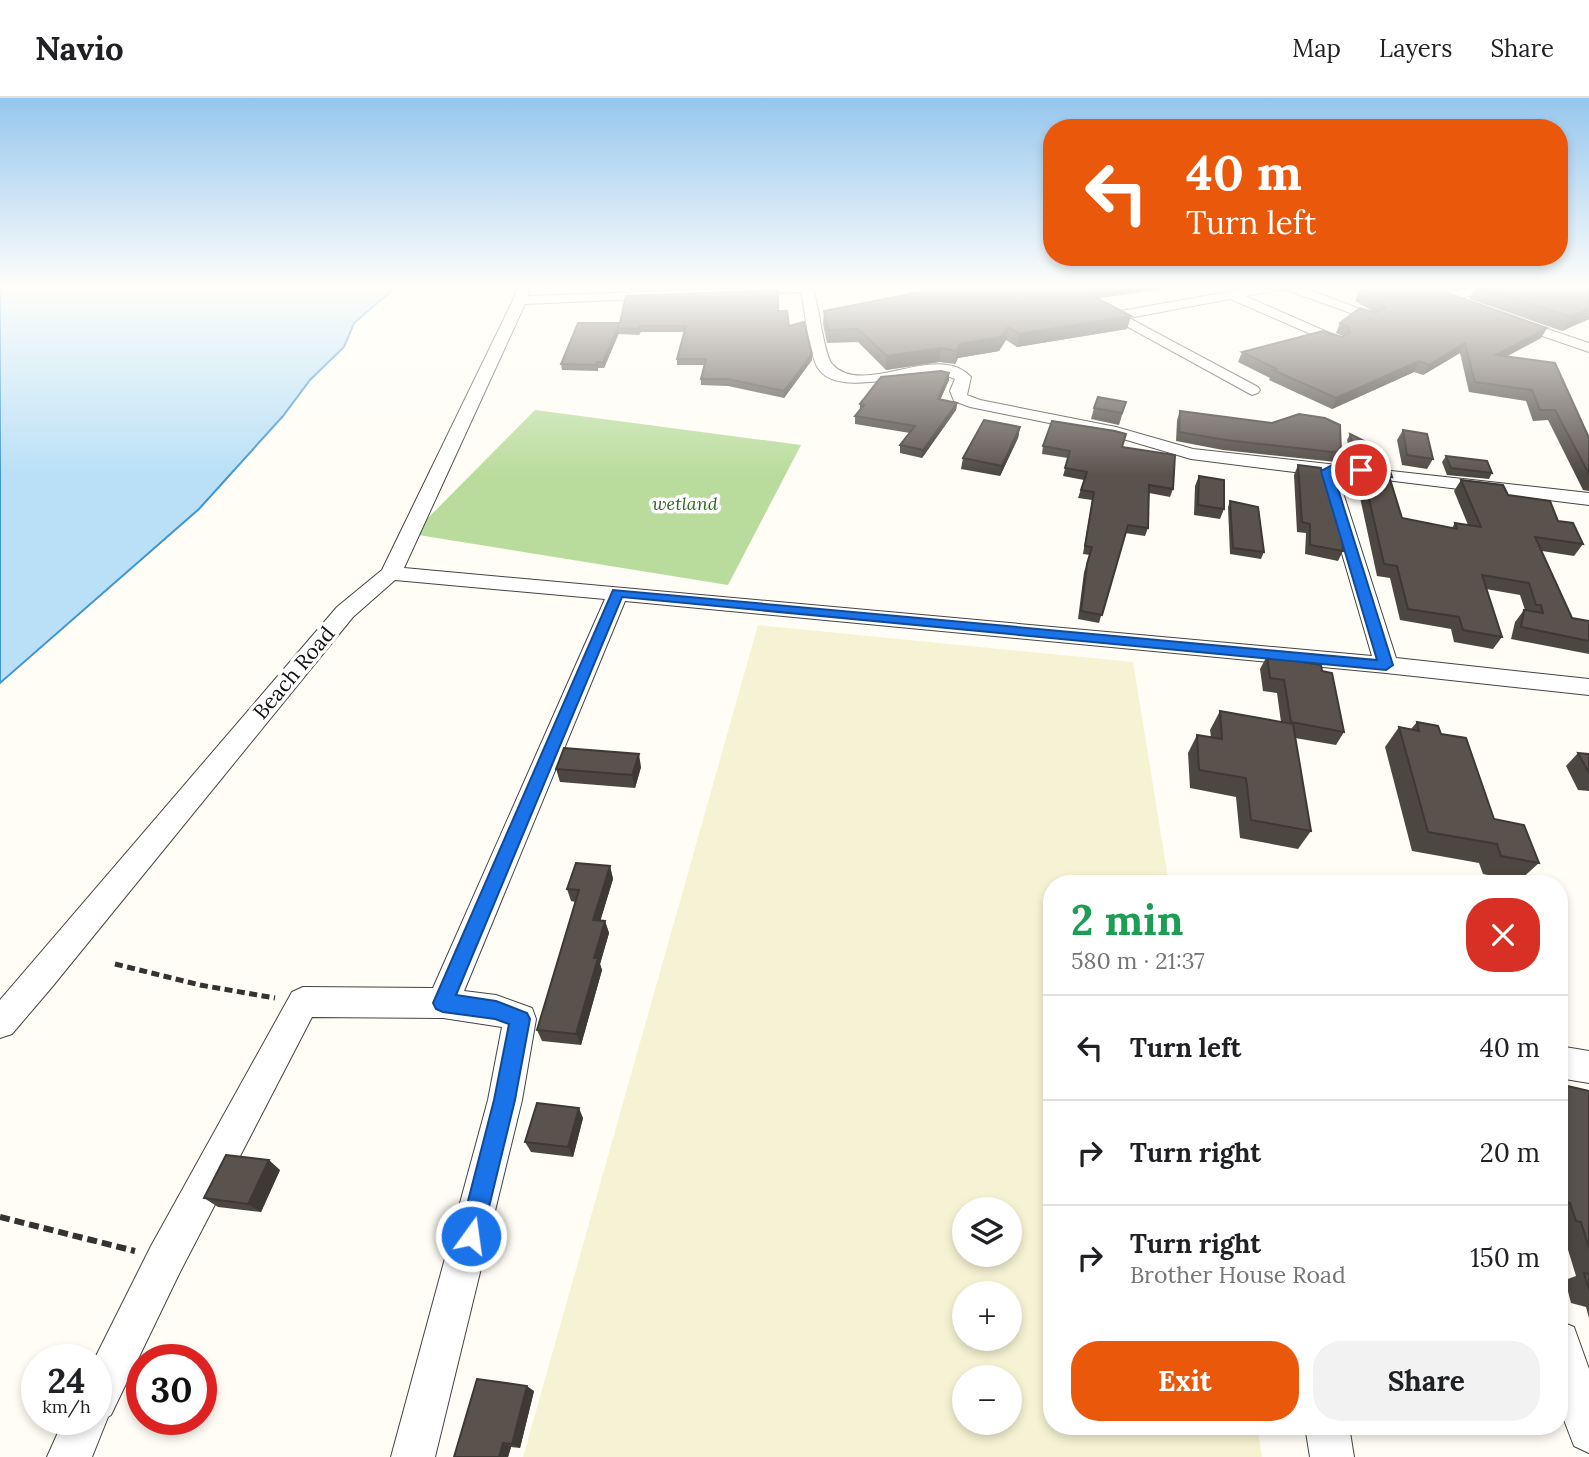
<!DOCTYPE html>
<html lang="en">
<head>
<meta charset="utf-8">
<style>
  :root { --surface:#fff; --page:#f2f2f2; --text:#202124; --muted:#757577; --line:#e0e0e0; --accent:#ea580c }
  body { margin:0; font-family:Lora,serif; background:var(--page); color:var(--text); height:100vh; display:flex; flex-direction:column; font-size:26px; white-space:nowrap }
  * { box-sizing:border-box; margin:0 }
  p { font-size:23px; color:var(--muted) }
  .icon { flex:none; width:38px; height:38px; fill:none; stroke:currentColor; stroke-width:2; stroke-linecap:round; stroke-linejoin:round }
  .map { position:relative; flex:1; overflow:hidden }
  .panel { position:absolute; left:1043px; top:777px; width:525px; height:560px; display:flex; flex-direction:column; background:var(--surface); border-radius:28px; box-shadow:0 4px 10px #0003 }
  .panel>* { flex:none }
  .hud { position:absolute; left:1043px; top:21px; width:525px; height:147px; border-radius:28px; box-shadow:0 4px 10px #0003; background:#ea580c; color:#fff; overflow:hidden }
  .buttons { position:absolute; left:952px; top:1099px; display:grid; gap:14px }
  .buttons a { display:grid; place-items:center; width:70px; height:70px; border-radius:50%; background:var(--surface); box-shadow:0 4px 10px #0003; font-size:35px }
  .speed { position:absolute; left:21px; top:1246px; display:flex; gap:14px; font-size:35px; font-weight:700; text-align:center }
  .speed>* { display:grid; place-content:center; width:91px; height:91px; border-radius:50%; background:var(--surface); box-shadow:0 4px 10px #0003; line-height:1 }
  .speed small { font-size:18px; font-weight:400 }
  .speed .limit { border:10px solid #d22; background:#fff; color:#111 }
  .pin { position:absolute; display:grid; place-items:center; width:60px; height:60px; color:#fff; margin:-30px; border:4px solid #fff; border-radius:50%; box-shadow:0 2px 7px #0007 }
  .me { position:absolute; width:77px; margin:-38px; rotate:14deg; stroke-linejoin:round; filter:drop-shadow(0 0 5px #0008) }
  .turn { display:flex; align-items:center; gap:24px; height:147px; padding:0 28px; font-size:32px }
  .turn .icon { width:91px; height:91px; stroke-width:2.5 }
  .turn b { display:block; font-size:49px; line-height:60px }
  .round { display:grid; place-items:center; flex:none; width:74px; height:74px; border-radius:28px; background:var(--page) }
  .summary { display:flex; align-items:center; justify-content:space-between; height:119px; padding:0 28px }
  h1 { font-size:42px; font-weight:800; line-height:52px; color:#1e9e55 }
  .action { display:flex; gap:14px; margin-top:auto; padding:14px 28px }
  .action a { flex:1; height:80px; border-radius:28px; background:var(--accent); color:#fff; font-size:28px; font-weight:800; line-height:80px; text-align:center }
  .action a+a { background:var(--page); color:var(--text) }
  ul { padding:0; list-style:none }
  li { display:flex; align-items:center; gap:21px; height:105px; padding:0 28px; border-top:2px solid var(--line) }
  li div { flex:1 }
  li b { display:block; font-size:26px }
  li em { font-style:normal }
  header { display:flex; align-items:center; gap:42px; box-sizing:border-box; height:98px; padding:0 35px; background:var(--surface); border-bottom:2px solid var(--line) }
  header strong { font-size:33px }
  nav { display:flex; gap:38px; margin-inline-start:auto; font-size:24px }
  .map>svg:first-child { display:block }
  .farmland { fill:#f6f3d4; fill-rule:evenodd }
  .forest { fill:#b9dc9c }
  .water { fill:#b9e0f7; stroke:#3f96cf; stroke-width:2 }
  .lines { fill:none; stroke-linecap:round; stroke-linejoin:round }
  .minor-casing { stroke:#444; stroke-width:2 }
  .path-far1 { stroke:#333; stroke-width:5; stroke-dasharray:8 4.5; stroke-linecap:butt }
  .path { stroke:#333; stroke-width:6; stroke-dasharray:10 5; stroke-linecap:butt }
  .minor { fill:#fff; fill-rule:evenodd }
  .wall { fill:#4d4742 }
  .shaded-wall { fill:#3f3936 }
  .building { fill:#5a524d; stroke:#3f3936; stroke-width:2 }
  .route { fill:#1a73e8; stroke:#114b97; stroke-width:2 }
  .labels { text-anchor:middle; stroke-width:7; stroke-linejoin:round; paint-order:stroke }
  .far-park-label { font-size:18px; font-style:italic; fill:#2f6b1f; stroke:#fff }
  .street-label { font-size:21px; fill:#111; stroke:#fff }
</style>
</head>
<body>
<header>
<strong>Navio</strong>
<nav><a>Map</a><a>Layers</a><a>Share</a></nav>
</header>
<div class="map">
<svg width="1589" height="1359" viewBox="0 0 1589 1359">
  <rect width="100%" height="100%" fill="#fffdf5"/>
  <path class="farmland" d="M758,527L1133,564L1169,786H1052V1328H1257L1262,1359H523ZM964,1111H1010V1157H964ZM964,1195H1010V1241H964ZM964,1279H1010V1325H964Z"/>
  <path class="forest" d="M535,312L801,347L728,487L412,436Z"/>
  <path class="water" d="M0,188H397L354,225L344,249L310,282L283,318L199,411L0,585Z"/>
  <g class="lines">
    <defs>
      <g id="minor">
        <path d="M518,188H530L528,198L812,188C819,204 823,255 832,266C863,301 937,242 971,279L967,297L980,302L1116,329L1193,351L1589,395V407L1337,376L1396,560L1589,581V597L1386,575L625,503L464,893L496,897L532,910L536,921L522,1002L435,1359H391L488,1002L502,929L443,920L312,919L179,1176L111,1317L108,1319L92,1359H47L64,1321H96V1262H94L151,1148L292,894L303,889L433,890L605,501L395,482L353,519L52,889L12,936L0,940V902L337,509L382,472L513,202ZM801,194C806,217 807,243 815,264C830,308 922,266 955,281L950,293L954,303L970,309L1113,338L1191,361L1319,377L1372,558L404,470L525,206Z"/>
        <path d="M1261,188H1299L1379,218L1372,222L1367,221L1284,191L1245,198L1341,240L1343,243L1336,247L1230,201L1129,220L1258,289L1260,292L1258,295L1252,297L1108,218L1115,214Z"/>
        <path d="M1479,188H1502L1500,191L1446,203L1439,199L1441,196Z"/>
        <path d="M1512,219L1589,245V254L1507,226L1505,223Z"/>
        <path d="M1559,948L1589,953V985L1559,980Z"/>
        <path d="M1559,1223L1574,1229L1589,1271V1355L1574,1348L1559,1309Z"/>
        <path d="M1305,1328H1349L1354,1359H1310Z"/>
      </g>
    </defs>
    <use href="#minor" class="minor-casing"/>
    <path class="path-far1" d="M115,866L200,887L275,900"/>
    <path class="path" d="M0,1119L135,1153"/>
    <use href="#minor" class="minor"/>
  </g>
  <g class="wall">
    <path d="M629,188H750L630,192Z"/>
    <path d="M1075,188H1171L1170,190L1098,200Z"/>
    <path d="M1430,188H1473L1445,192Z"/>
    <path d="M1476,188H1589V221L1562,233L1469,201Z"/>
    <path d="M921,190L1131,218L1127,231L1017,249L1006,242L999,253L958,260L955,266L939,264L886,272L858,244L827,245L823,226L824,213L921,193Z"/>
    <path d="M1359,194L1547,230L1541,240L1507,258L1589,340V393L1583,392L1548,322L1533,323L1526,303L1469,294L1460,255L1423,277L1414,274L1332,311L1269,282L1270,280L1238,264L1242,254L1342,239L1343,238L1336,235L1340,225L1374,214L1355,203Z"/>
    <path d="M778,213L812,256V262L784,300L728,288L701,287V281L705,267H677V261L684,234H641L639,237L619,236V235L604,270H598V273L562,272L561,266L620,225Z"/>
    <path d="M949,282L940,302L957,305L956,312L922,360L900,355V347L910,335L855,326V318L860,313V306Z"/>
    <path d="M1126,304L1119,327L1091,321L1094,310Z"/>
    <path d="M1180,313L1272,325L1341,355L1336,364L1223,352L1176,343L1177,322Z"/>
    <path d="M1020,329L1018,340L1000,378L961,371L963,360Z"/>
    <path d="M1403,332L1433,361L1427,371L1402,367L1397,342Z"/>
    <path d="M1350,336L1383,363L1380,369L1353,366L1347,342Z"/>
    <path d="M1043,348L1122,349L1173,391L1170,399L1149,395L1148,430L1145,438L1125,435L1099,525L1078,521L1084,474L1090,457L1083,456L1092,402L1078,400L1084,382L1063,378L1068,360L1042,356Z"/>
    <path d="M1446,358L1492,375L1489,381L1447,377L1442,364Z"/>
    <path d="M1298,367L1343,453L1338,463L1305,456L1306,435L1297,434L1294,377Z"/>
    <path d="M1362,370L1392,379L1390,382L1402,420L1452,430L1455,425L1468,427L1454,393L1461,382L1508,397L1558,423L1583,446L1574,458L1542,453L1572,520L1589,523V556L1511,541L1515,524L1524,512H1525L1520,497L1486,491L1502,539L1493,551L1454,544L1451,531L1400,522L1390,480L1377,478L1356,381Z"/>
    <path d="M1199,378L1224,411L1220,421L1194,417L1195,388Z"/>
    <path d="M1230,403L1264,454L1261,461L1230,456L1228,409Z"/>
    <path d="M1267,558L1322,573L1344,634L1336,647L1295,640L1311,733L1298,751L1240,740L1236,699L1190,690L1188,655L1197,637L1211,639L1210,632L1220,613L1281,624L1277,595L1263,593L1260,571Z"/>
    <path d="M1417,624L1441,636L1494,721L1539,765L1519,783L1483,776L1479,765L1412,753L1385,649L1399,629L1411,631Z"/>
    <path d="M1578,655L1589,656V693L1578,692L1566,668Z"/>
    <path d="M641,669L635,690L560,684L556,671Z"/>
    <path d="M610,768L613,781L600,823H605L609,835L600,866L602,872L581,947L542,943L537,932L575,804L571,803L567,791Z"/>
    <path d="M1559,986L1589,993V1220L1586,1209L1571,1205L1565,1182L1576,1178L1562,1132H1559Z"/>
    <path d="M583,1020L573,1059L531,1054L525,1044Z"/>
    <path d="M280,1072L261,1114L218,1109L204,1100Z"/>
    <path d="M534,1293L520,1350L511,1349L508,1359H454Z"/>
  </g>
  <g class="shaded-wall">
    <path d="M1116,188H1171L1170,190L1098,200L1101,190Z"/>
    <path d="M1448,188H1473L1445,192Z"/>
    <path d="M1589,211V221L1562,233L1571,219Z"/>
    <path d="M1131,218L1127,231L1017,249L1019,236Z"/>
    <path d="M619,227V235L604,270L603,264Z"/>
    <path d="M1008,229L1006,242L999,253L958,260L955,266L957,253L960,246Z"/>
    <path d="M1547,230L1541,240L1491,267L1496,257Z"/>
    <path d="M1465,245L1460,255L1423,277L1429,267Z"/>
    <path d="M941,250L939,264L886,272L887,258Z"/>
    <path d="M812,256V262L784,300V293Z"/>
    <path d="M1419,263L1414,274L1332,311L1336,300Z"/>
    <path d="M949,275V282L937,309L938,301Z"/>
    <path d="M957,305L956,312L922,360L923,352Z"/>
    <path d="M1020,329L1018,340L1000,378L1002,368Z"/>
    <path d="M639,656L641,669L635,690L632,677Z"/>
    <path d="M610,768L613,781L597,834L593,822Z"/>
    <path d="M605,823L609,835L600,866L602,872L581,947L576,936L594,860Z"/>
    <path d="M579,1010L583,1020L573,1059L568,1049Z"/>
    <path d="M269,1062L280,1072L261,1114L248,1106Z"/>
    <path d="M527,1288L534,1293L520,1350L512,1346Z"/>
    <path d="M503,1345L511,1349L508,1359H499Z"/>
  </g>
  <g class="building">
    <path d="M933,188H1074L1131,218L1019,236L1008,229L1001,239L960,246L957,253L941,250L887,258L858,231L828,232L824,213L925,193L921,190Z"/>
    <path d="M1097,188H1116L1101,190Z"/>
    <path d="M1386,188H1427L1547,230L1496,257L1555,265L1589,340V376L1555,312H1540L1532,292L1475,284L1465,245L1429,267L1419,263L1336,300L1273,272L1277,271L1242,254L1323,233L1342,239L1350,234L1348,229L1340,225L1360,210L1376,215L1386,209L1359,194Z"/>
    <path d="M1477,188H1585L1589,189V211L1571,219Z"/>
    <path d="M778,192V213H787L789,228L804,224L812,256L784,293L728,281H701L706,261H677L686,228H640L639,231L618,230L619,227L603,264H597V267L561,266L578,225H620L626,198Z"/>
    <path d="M941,273L949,275L938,301L957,305L923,352L900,347L915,328L855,318L864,307L860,306L881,279Z"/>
    <path d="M1098,299L1126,304L1122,315L1094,310Z"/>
    <path d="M1180,313L1272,325L1299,316L1325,320L1340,327L1341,355L1226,342L1179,334Z"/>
    <path d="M984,322L1020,329L1002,368L963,360Z"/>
    <path d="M1052,323L1115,333L1126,336L1122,349L1175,357L1173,391L1149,387L1148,430L1128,427L1102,517L1081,513L1087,466L1092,449L1085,448L1094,394L1081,392L1087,374L1065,370L1070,353L1043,348Z"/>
    <path d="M1403,332L1427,336L1433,361L1407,357Z"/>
    <path d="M1350,336L1380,351L1383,363L1356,360Z"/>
    <path d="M1446,358L1487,363L1492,375L1451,370Z"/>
    <path d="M1298,367L1321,370L1342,439L1343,453L1310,447V426L1302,424Z"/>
    <path d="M1362,370L1390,373L1392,379L1389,378L1402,420L1457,431L1455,425L1481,429L1461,382L1503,387L1508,397L1550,403L1558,423L1573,425L1583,446L1535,439L1572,520L1589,523V543L1521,529L1524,512L1543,515L1541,507H1536L1529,485L1482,477L1502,539L1463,532L1459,519L1408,511L1397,468L1384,466Z"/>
    <path d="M1199,378L1224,382V411L1198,407Z"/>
    <path d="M1230,403L1258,409L1264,454L1233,450Z"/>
    <path d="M1267,558L1321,567L1322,573L1332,575L1344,634L1291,624L1284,582L1270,580Z"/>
    <path d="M1220,613L1293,626L1311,733L1251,722L1246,680L1199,672L1197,637L1222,641Z"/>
    <path d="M1417,624L1438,628L1441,636L1466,640L1494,721L1524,727L1539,765L1501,758L1497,746L1428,734L1399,629L1419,633Z"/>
    <path d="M564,650L639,656L632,677L556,671Z"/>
    <path d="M1578,655L1589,656V675Z"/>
    <path d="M576,765L610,768L593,822L605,823L594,860H598L576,936L537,932L579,792L567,791Z"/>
    <path d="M1559,986L1589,993V1150L1581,1124L1576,1123L1570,1105L1559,1102V1079L1563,1080L1559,1069V1065H1560L1559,1062Z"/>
    <path d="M537,1005L579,1010L568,1049L525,1044Z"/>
    <path d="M226,1057L269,1062L248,1106L204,1100Z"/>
    <path d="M1584,1175L1589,1176V1192Z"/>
    <path d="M477,1281L527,1288L512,1346L503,1345L499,1359H454Z"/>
  </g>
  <linearGradient id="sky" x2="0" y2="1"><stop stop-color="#95c6ee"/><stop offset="0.5" stop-color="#fffefa"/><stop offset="1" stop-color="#fffefa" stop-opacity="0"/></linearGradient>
  <rect width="1589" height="378" fill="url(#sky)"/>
  <path class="route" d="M1336,365L1367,372C1357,379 1344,369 1333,375L1393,567L1386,572L622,499L456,897L496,903L527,915L530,921L515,1002L482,1138L479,1146L471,1150L462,1146L459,1138L494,1002L509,926L495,921L443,914L436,911L433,905L613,492L1377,562L1321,373Z"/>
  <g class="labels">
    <g class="far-park-label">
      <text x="685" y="412">wetland</text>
    </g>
    <g class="street-label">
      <text transform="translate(294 575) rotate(-50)" y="7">Beach Road</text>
    </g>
  </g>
</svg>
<div class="buttons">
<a><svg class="icon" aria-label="layers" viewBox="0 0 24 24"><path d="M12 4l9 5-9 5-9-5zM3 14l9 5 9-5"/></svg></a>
<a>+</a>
<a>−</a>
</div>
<div class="speed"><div>24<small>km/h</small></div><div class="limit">30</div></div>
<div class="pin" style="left:1361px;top:372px;background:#d93025"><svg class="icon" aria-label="arrive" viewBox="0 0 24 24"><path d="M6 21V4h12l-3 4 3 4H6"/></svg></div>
<svg class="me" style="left:471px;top:1138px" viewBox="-20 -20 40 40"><circle r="17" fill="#1a73e8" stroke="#fff" stroke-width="3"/><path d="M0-11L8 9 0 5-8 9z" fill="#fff"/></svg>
<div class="hud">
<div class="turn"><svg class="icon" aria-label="left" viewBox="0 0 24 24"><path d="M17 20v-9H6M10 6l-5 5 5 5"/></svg><div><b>40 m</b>Turn left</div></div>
</div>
<section class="panel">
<div class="summary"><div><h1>2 min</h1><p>580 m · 21:37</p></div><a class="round" style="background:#d93025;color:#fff"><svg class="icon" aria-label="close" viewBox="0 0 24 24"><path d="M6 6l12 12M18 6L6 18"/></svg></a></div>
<ul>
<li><svg class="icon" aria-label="left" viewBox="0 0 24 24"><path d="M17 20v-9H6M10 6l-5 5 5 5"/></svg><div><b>Turn left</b></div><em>40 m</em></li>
<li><svg class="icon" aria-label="right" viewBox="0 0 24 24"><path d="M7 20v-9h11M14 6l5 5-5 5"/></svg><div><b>Turn right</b></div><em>20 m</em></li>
<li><svg class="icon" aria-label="right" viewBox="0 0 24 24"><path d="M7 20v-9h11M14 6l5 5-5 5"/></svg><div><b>Turn right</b><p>Brother House Road</p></div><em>150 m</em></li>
</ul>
<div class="action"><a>Exit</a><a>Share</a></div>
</section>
</div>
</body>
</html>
